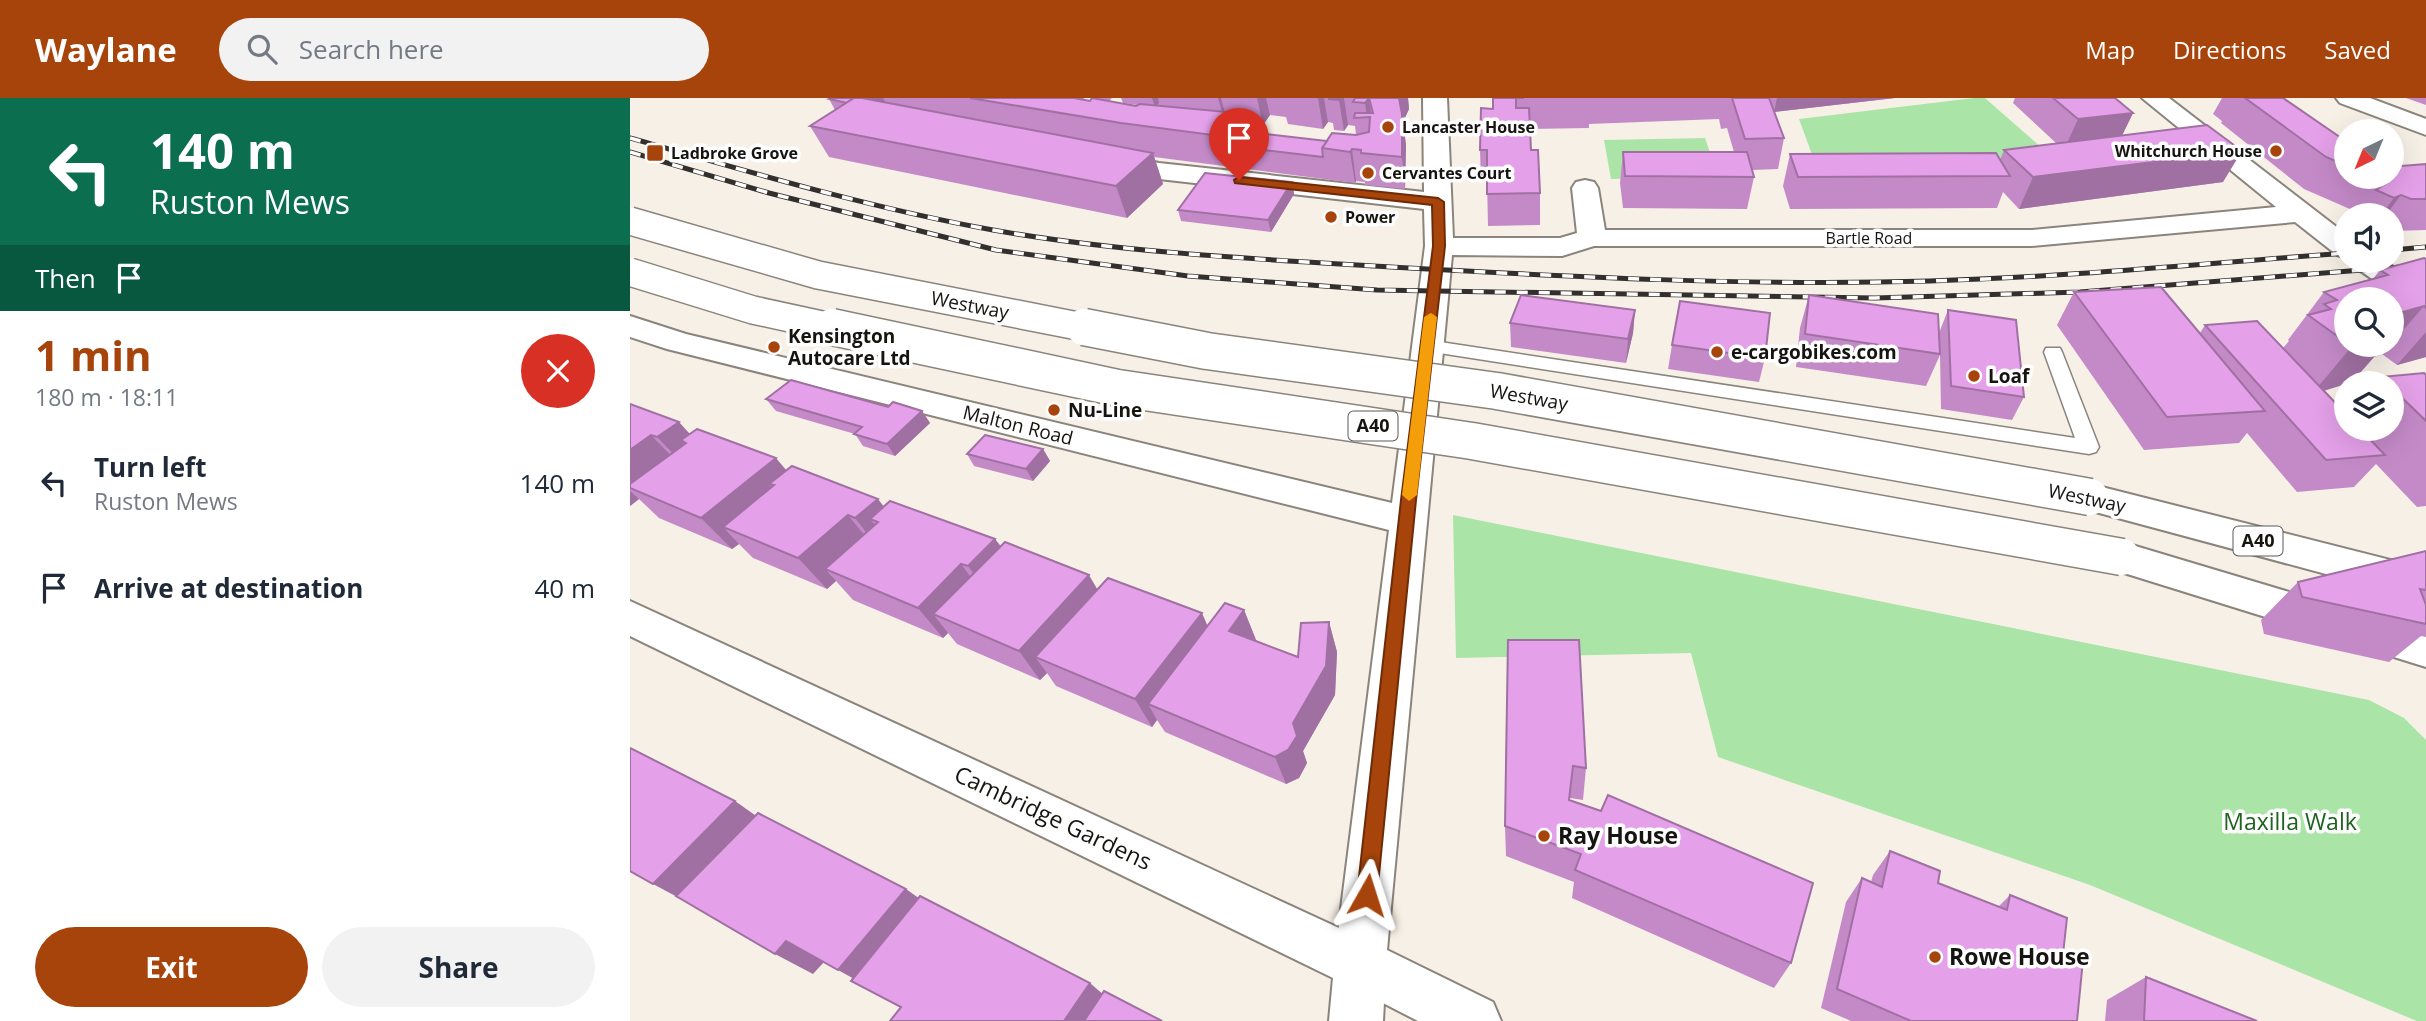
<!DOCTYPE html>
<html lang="en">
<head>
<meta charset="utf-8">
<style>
  :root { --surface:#fff; --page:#f2f2f3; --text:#1f2937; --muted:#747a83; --accent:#a7440b }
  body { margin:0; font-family:"Open Sans",sans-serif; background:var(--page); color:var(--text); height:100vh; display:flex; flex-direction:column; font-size:26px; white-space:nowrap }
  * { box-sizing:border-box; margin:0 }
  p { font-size:23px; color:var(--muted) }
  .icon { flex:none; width:38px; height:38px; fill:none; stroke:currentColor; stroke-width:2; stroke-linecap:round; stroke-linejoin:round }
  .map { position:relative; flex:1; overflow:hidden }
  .details { display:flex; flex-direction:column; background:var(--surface); width:630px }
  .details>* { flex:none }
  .hud { background:#0b6e4f; color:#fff; overflow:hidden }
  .needle { width:46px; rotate:223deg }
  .buttons { position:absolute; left:1704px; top:21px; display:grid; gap:14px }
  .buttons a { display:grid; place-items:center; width:70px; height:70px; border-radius:50%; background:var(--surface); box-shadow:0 7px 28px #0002; font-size:35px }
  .pin { position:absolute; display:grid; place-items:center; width:60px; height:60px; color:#fff; margin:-72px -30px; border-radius:50% 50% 50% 0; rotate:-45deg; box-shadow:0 0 7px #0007 }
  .pin .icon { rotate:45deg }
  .me { position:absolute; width:77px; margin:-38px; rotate:6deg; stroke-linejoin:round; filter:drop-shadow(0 0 5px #0008) }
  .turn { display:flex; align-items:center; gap:24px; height:147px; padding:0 35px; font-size:32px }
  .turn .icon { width:91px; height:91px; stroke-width:2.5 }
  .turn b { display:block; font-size:49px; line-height:60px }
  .then { display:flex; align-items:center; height:66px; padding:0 35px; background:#0003; gap:14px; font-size:26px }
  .round { display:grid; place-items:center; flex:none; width:74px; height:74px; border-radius:37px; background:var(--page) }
  .head { display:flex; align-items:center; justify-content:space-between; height:119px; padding:0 35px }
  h1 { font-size:42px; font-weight:700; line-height:52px; color:var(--accent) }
  .button { display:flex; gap:14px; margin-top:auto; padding:14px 35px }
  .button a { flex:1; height:80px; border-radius:42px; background:var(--accent); color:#fff; font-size:28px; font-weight:700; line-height:80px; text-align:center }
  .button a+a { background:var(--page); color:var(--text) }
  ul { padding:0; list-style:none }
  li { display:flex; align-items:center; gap:21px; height:105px; padding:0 35px }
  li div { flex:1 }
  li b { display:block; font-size:26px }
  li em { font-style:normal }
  header { display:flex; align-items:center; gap:42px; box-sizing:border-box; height:98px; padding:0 35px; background:var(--accent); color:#fff }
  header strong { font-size:33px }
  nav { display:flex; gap:38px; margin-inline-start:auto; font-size:24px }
  .search { width:490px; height:63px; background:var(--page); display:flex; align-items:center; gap:18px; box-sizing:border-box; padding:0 24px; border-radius:38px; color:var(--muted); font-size:26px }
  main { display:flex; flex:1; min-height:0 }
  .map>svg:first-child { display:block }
  .green { fill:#abe4a7 }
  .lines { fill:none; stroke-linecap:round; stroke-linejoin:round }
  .lane-casing { stroke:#8a847c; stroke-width:3 }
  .street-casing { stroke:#8a847c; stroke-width:4 }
  .secondary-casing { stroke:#8a847c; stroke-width:4 }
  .highway-casing { stroke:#8a847c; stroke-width:4 }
  .lane { fill:#fff; fill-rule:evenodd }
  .street { fill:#fff; fill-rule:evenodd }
  .secondary { fill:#fff; fill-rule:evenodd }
  .highway { fill:#fff; fill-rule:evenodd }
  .rail-casing { stroke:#322f2c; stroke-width:5 }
  .rail { stroke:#fefefe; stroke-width:3.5; stroke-dasharray:11; stroke-linecap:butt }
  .highway-bridge-far1-casing { stroke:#8a847c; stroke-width:30; stroke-linecap:butt }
  .highway-bridge-casing { stroke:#8a847c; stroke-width:39; stroke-linecap:butt }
  .highway-bridge-far1 { stroke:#fff; stroke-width:27 }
  .highway-bridge { stroke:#fff; stroke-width:36 }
  .wall { fill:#c48ac8; fill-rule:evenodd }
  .shaded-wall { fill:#a070a2 }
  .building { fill:#e4a0e8; stroke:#a070a2; stroke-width:2 }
  .route { fill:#a7440b; stroke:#6d2c07; stroke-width:2 }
  .slow { fill:#f59e0b }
  .poi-dot { fill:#a7440b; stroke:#fefefe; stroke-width:2.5 }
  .labels { text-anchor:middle; stroke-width:7; stroke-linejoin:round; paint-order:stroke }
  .far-poi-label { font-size:16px; font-weight:bold; fill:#161411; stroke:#fefefe; text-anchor:start }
  .far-street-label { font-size:16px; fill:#161411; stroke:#fefefe }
  .shield { fill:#fefefe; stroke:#5c5a58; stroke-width:2 }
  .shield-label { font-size:18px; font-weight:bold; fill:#161411 }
  .street-label { font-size:19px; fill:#161411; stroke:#fefefe }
  .poi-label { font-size:19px; font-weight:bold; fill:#161411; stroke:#fefefe; text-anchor:start }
  .near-street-label { font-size:23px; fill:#161411; stroke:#fefefe }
  .near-park-label { font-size:23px; fill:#1e631e; stroke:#fefefe }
  .near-poi-label { font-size:23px; font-weight:bold; fill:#161411; stroke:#fefefe; text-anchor:start }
</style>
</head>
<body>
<header>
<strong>Waylane</strong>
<div class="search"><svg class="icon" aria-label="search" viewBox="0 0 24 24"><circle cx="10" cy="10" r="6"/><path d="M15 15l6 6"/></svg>Search here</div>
<nav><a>Map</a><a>Directions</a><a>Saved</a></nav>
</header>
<main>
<section class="details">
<div class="hud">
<div class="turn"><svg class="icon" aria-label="left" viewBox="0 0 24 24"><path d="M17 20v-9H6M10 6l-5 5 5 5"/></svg><div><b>140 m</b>Ruston Mews</div></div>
<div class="then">Then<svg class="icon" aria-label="arrive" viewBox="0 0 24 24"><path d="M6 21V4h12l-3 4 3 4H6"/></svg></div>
</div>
<div class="head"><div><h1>1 min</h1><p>180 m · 18:11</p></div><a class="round" style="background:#d93025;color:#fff"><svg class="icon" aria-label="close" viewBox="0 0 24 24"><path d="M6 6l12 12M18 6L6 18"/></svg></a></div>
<ul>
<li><svg class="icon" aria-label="left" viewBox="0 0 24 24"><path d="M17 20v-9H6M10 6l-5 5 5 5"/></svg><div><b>Turn left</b><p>Ruston Mews</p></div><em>140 m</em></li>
<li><svg class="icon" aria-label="arrive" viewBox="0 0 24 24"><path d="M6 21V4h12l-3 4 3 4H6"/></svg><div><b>Arrive at destination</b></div><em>40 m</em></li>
</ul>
<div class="button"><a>Exit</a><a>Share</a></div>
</section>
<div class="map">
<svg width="1796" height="923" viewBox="0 0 1796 923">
  <rect width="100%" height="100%" fill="#f7f0e7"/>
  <g class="green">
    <path d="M1344,0H1355L1420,57L1344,65L1188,73L1169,21Z"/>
    <path d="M1075,40L1088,78L981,81L974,42Z"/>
    <path d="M823,417L1739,602L1774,620L1796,642V923H1787L1460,787L1088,659L1061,555L826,560Z"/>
  </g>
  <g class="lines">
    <defs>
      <path id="lane" d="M797,242L1445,340L1414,254L1416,250H1430L1432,254L1469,349L1466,354L1459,356L790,252L788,248Z"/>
      <g id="street">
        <path d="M793,0H817L823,140H930L947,135L942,90L946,84L955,82L964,84L968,90L975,132H1401L1646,109L1512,0H1539L1717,137V160L1707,157L1665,124L1401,148H964L932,158L822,157L757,852L863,904L871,923H788L712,884L704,866L759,432L37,251L0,239V218L56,236L762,405L795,148L794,111L529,81L468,68L464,63L468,58L477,55L529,65L794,94Z"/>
        <path d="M1721,163H1754L1796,190V213L1785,211L1725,169Z"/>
      </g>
      <g id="secondary">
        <path d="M1706,0H1740L1796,21V37L1710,5Z"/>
        <path d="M0,503L748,848L756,866L753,923H699L703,880L0,538Z"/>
      </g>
      <g id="highway">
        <path d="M1460,386L1796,471V503L1447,409L1442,399L1447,389Z"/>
        <path d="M1492,444L1796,535V569L1478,470L1473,459L1478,448Z"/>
      </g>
    </defs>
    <use href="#lane" class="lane-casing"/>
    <use href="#street" class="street-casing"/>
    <use href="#secondary" class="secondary-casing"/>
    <use href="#highway" class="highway-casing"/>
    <use href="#lane" class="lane"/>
    <use href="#street" class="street"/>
    <use href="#secondary" class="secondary"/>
    <use href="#highway" class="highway"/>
    <defs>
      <g id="rail">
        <path d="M0,40C120,74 240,110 363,132C494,155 628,161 761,169C941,179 1120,188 1300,183C1439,179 1578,165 1717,155"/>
        <path d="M0,54L139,95L366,152L558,178L747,192L1245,200L1450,194L1796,167"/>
        <path d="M1762,152L1796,149"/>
      </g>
    </defs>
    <use href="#rail" class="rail-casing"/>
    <use href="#rail" class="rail"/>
    <defs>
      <g id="highway-bridge-far1">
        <path d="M0,123L188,177L463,231"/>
        <path d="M0,174L123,212L210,231"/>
      </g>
      <g id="highway-bridge">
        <path d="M202,229L488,290L842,343L1492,459"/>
        <path d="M454,229L577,253L867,293L1460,399"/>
      </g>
    </defs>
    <use href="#highway-bridge-far1" class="highway-bridge-far1-casing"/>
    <use href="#highway-bridge" class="highway-bridge-casing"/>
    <use href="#highway-bridge-far1" class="highway-bridge-far1"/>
    <use href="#highway-bridge" class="highway-bridge"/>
  </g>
  <g class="wall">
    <path d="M201,0H455L453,1L460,3L468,1L467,0H482L479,3L506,8L508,7L493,5L491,0H778L779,11L773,24L776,47L775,91L735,87V84L726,83L725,85L524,59L533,86L497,120L199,59L180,28L205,12L199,1ZM640,17L656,19L658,26L693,31L698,24L703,25L704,32L714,33L718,27L725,28L726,37L697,43L621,35L619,25L633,27Z"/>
    <path d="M863,0H1265L1144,14L1154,40L1148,71L1122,72L1124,79L1117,111L993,110L990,85L993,54H1104L1097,30L1091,31L1089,21L959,26V30L900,31L901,52L910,95V127L858,128L857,83L851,84L850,52L863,11Z"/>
    <path d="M1385,0H1485L1503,15L1492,37L1593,84L1389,111L1373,94L1367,110L1160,111L1153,88L1160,56L1370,62L1374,52L1426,45L1383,5Z"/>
    <path d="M1592,0H1656L1655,1L1717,44V79H1762L1771,68L1796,66V132L1762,133V117H1727L1729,115L1674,91L1591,25L1592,23L1583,16Z"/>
    <path d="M1776,0H1796V7Z"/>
    <path d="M662,84L664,96L641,134L551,123L548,112Z"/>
    <path d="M1796,161V259L1767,267L1752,256L1744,259L1722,284L1694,293L1717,331H1762V285H1745L1751,279L1796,277V408L1787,409L1746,366L1724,389L1667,394L1617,335L1609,345L1514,352L1427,227L1444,194L1570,235L1575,227L1653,250L1659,243L1658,242L1694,194L1743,181L1750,172ZM1717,201H1762V247H1717Z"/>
    <path d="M1179,197L1309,235L1318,212L1394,299L1382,322L1311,311L1310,257L1296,288L1166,269L1170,230Z"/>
    <path d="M1005,212L1003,235L996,265L881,249L880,225Z"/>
    <path d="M1042,247L1135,260L1129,284L1038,271Z"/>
    <path d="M136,301L258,309L292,313L300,325L265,358L233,348L225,336L146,313Z"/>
    <path d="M0,306L60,336L254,409L365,441L371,448L467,491L577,528L614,512L626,542L668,559L699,524L707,554L705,597L673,653L677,665L669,680L656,686L535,634L527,622L522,629L426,588L417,575L410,582L327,546L318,535L313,540L223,502L206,483L197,491L123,460L109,446L102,451L29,420L9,401L0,408Z"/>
    <path d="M413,351L420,363L403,383L344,368L337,356Z"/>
    <path d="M1796,453V539L1791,538L1759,564L1634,536L1631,522L1668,484Z"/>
    <path d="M878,542L956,670L953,702L940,700V702L1161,865L1144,890L942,800L944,784L876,758L875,728Z"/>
    <path d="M1260,753L1308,785L1368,809L1380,797L1433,856L1447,923H1221L1191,910L1216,804L1232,780L1241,784L1243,777Z"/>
    <path d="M1516,879L1627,923H1475L1477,902Z"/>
  </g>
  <g class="shaded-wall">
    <path d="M237,0H253L261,14L239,29Z"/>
    <path d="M522,0H528L529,5L525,9Z"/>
    <path d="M588,0H591L595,15L593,17Z"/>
    <path d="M627,0H636L640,17L633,27Z"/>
    <path d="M688,0H694L698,24L693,31Z"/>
    <path d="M711,0H714L718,27L714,33L709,2Z"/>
    <path d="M739,0L743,30L740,19H737L735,5Z"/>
    <path d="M769,0H778L779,11L773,24L776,47L775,91L772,59Z"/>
    <path d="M1147,0H1265L1144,14Z"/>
    <path d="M1503,15L1488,46L1434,52L1448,21Z"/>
    <path d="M619,23L625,51L607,49L613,72L605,40Z"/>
    <path d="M722,51L726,83L725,85L720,54Z"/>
    <path d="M1612,53L1593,84L1389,111L1403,79Z"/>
    <path d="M523,55L533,86L497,120L486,88Z"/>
    <path d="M662,84L664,96L641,134L638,122Z"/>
    <path d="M1771,97L1756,117H1751L1764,100Z"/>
    <path d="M1794,208L1762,245V217Z"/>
    <path d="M1005,212L1003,235L996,265L998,241Z"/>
    <path d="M1796,234V259L1767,267Z"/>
    <path d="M1723,247H1760L1752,256L1744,259L1722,284L1682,296Z"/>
    <path d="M292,313L300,325L265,358L257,346Z"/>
    <path d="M49,324L78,356L51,342L70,363L58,371L27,339Z"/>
    <path d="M21,337L52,369L0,390V352Z"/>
    <path d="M413,351L420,363L403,383L396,371Z"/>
    <path d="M146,360L173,392L139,386L157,406L93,429L109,446L102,451L71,420Z"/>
    <path d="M0,393L9,401L0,408Z"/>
    <path d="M248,401L272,432L240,421L259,444L250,452L225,420Z"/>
    <path d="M218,417L244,449L195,471L206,483L197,491L168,460Z"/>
    <path d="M365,441L386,472L360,499L338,468Z"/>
    <path d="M331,466L354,497L303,516L318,535L313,540L288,510Z"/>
    <path d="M459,477L477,508L405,559L417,575L410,582L389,553Z"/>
    <path d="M614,512L626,542L599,533Z"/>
    <path d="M572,515L585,545L518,606L527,622L522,629L505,601Z"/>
    <path d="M699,524L707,554L705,597L673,653L677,665L669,680L656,686L645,659L663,625Z"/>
    <path d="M105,703L142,729L66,809L23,786Z"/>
    <path d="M276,791L307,813L244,892L208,872Z"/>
    <path d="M156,843L194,864L183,876L145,856Z"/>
    <path d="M460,885L483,905L471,923H434Z"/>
  </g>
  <g class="building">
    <path d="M201,0H224L217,5L199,1Z"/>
    <path d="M224,0H232L523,55L486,88L180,28Z"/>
    <path d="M340,0H444L460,3L462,0L506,8L510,6L597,14L593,20L619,23L605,40L491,25Z"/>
    <path d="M699,0H711L709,2L699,1Z"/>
    <path d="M725,0H739L735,5L723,4Z"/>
    <path d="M739,0H769L772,16V59L731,55V52L722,51L720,54L692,50L702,35L726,37L739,34L740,19L724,20L725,15H743Z"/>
    <path d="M863,0H894H886V10H899L901,52H908L910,95L857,96V52H850L851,10L863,11Z"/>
    <path d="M1102,0H1139L1154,40L1115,41Z"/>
    <path d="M1423,0H1485L1503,15L1448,21Z"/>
    <path d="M1615,0H1653L1717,44V68L1696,59Z"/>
    <path d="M1577,27L1612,53L1403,79L1374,52Z"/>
    <path d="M619,34L697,43L692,50L693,59L607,49Z"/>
    <path d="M993,54H1117L1124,79L995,78Z"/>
    <path d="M1366,55L1380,78L1168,79L1160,56Z"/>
    <path d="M1762,65L1771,68L1796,66V101H1781L1771,97L1764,100L1746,92L1757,85L1742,79H1762Z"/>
    <path d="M575,75L662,84L638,122L548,112Z"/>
    <path d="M1794,160L1796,161V210L1794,208L1762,217V201H1717V245L1678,217L1701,211L1694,206L1707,202L1694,194L1758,177L1750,172Z"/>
    <path d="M1531,189L1635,313L1537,319L1444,194Z"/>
    <path d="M891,197L1005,212L998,241L880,225Z"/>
    <path d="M1179,197L1308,216L1310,256L1175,236Z"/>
    <path d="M1050,203L1140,215L1135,260L1042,247Z"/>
    <path d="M1318,212L1386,222L1394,299L1321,288Z"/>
    <path d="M1627,223L1717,317V331H1730L1755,357L1696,362L1575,227Z"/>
    <path d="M1794,275L1796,277V323L1762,290V285H1757L1751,279Z"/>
    <path d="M161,282L258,309L263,304L292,313L257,346L224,336L232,329L136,301Z"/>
    <path d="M0,306L49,324L27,339L21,337L0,352Z"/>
    <path d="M67,331L146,360L71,420L0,390V386L56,345L51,342Z"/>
    <path d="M355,337L413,351L396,371L337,356Z"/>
    <path d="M162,368L248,401L225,420L218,417L168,460L93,429L144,387L139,386Z"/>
    <path d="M260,403L365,441L338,468L331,466L288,510L195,471L248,424L240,421Z"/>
    <path d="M375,444L459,477L389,553L303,516Z"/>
    <path d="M1796,453V492L1790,491L1796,507V526L1672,499L1668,484Z"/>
    <path d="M478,480L572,515L505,601L405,559Z"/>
    <path d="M595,505L614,512L599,533L668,559L671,525L699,524L696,568L663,625L667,638L658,652L645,659L518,606Z"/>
    <path d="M878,542H949L956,670L943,668L939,702L971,713L978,697L1183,785L1161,865L945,772L951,756L875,728Z"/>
    <path d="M0,650L105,703L23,786L0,773Z"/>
    <path d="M128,715L276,791L208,872L156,843L145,856L46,798Z"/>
    <path d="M1260,753L1310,773L1308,785L1377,812L1380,797L1437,820L1433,856L1453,862L1447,923H1281L1207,891L1232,780L1252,789Z"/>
    <path d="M290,798L460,885L434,923H260L271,909L221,883Z"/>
    <path d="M1516,879L1627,923H1514Z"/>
    <path d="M474,893L532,923H454Z"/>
  </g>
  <path class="route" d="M609,79L808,100L814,104L815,148L786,402L747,797L744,804L737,807L730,804L727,797L771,402L803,148L802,107L605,85L604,82Z"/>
  <path class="slow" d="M801,215L807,219L787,397L779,403L772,397L794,219Z"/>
  <g class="poi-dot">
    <circle cx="758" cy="29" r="7"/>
    <circle cx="1646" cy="53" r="7"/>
    <rect x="16" y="46" width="18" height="18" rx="3.5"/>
    <circle cx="738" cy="75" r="7"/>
    <circle cx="701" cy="119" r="7"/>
    <circle cx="144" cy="249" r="7"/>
    <circle cx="1087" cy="254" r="7"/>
    <circle cx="1344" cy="278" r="7"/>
    <circle cx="424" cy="312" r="7"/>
    <circle cx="914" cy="738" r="7"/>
    <circle cx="1305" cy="859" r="7"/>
  </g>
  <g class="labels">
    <g class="far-poi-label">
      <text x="772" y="35">Lancaster House</text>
      <text x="1632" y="59" text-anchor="end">Whitchurch House</text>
      <text x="41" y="61">Ladbroke Grove</text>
      <text x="752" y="81">Cervantes Court</text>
      <text x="715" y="125">Power</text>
    </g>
    <g class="far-street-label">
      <text x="1239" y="146">Bartle Road</text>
    </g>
    <g class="shield">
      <rect x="718.5" y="313.5" width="49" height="29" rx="5"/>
      <rect x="1603.5" y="428.5" width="49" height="29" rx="5"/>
    </g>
    <g class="shield-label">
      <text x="743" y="334">A40</text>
      <text x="1628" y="449">A40</text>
    </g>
    <g class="street-label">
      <text transform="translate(340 207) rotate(11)" y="7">Westway</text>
      <text transform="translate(899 299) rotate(10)" y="7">Westway</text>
      <text transform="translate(388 327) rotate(14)" y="7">Malton Road</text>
      <text transform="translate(1457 400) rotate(12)" y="7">Westway</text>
    </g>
    <g class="poi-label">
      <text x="158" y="245">Kensington<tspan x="158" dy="22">Autocare Ltd</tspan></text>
      <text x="1101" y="261">e-cargobikes.com</text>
      <text x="1358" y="285">Loaf</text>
      <text x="438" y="319">Nu-Line</text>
    </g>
    <g class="near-street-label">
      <text transform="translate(423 720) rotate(25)" y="8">Cambridge Gardens</text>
    </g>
    <g class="near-park-label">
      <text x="1660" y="732">Maxilla Walk</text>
    </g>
    <g class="near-poi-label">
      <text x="928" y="746">Ray House</text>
      <text x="1319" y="867">Rowe House</text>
    </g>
  </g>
</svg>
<div class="buttons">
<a><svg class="needle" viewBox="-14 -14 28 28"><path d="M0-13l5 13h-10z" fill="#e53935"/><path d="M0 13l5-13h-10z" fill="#747a83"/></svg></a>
<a><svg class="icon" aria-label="sound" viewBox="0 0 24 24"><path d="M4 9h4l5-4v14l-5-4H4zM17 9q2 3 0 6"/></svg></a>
<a><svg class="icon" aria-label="search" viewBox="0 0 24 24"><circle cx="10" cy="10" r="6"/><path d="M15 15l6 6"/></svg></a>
<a><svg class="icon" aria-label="layers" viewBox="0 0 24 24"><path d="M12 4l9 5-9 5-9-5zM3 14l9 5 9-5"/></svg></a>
</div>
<div class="pin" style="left:609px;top:82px;background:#d93025"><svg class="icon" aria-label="arrive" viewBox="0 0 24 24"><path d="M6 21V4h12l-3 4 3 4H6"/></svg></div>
<svg class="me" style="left:737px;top:797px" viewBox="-20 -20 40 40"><path d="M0-17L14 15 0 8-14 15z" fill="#a7440b" stroke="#fff" stroke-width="4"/></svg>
</div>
</main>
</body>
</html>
